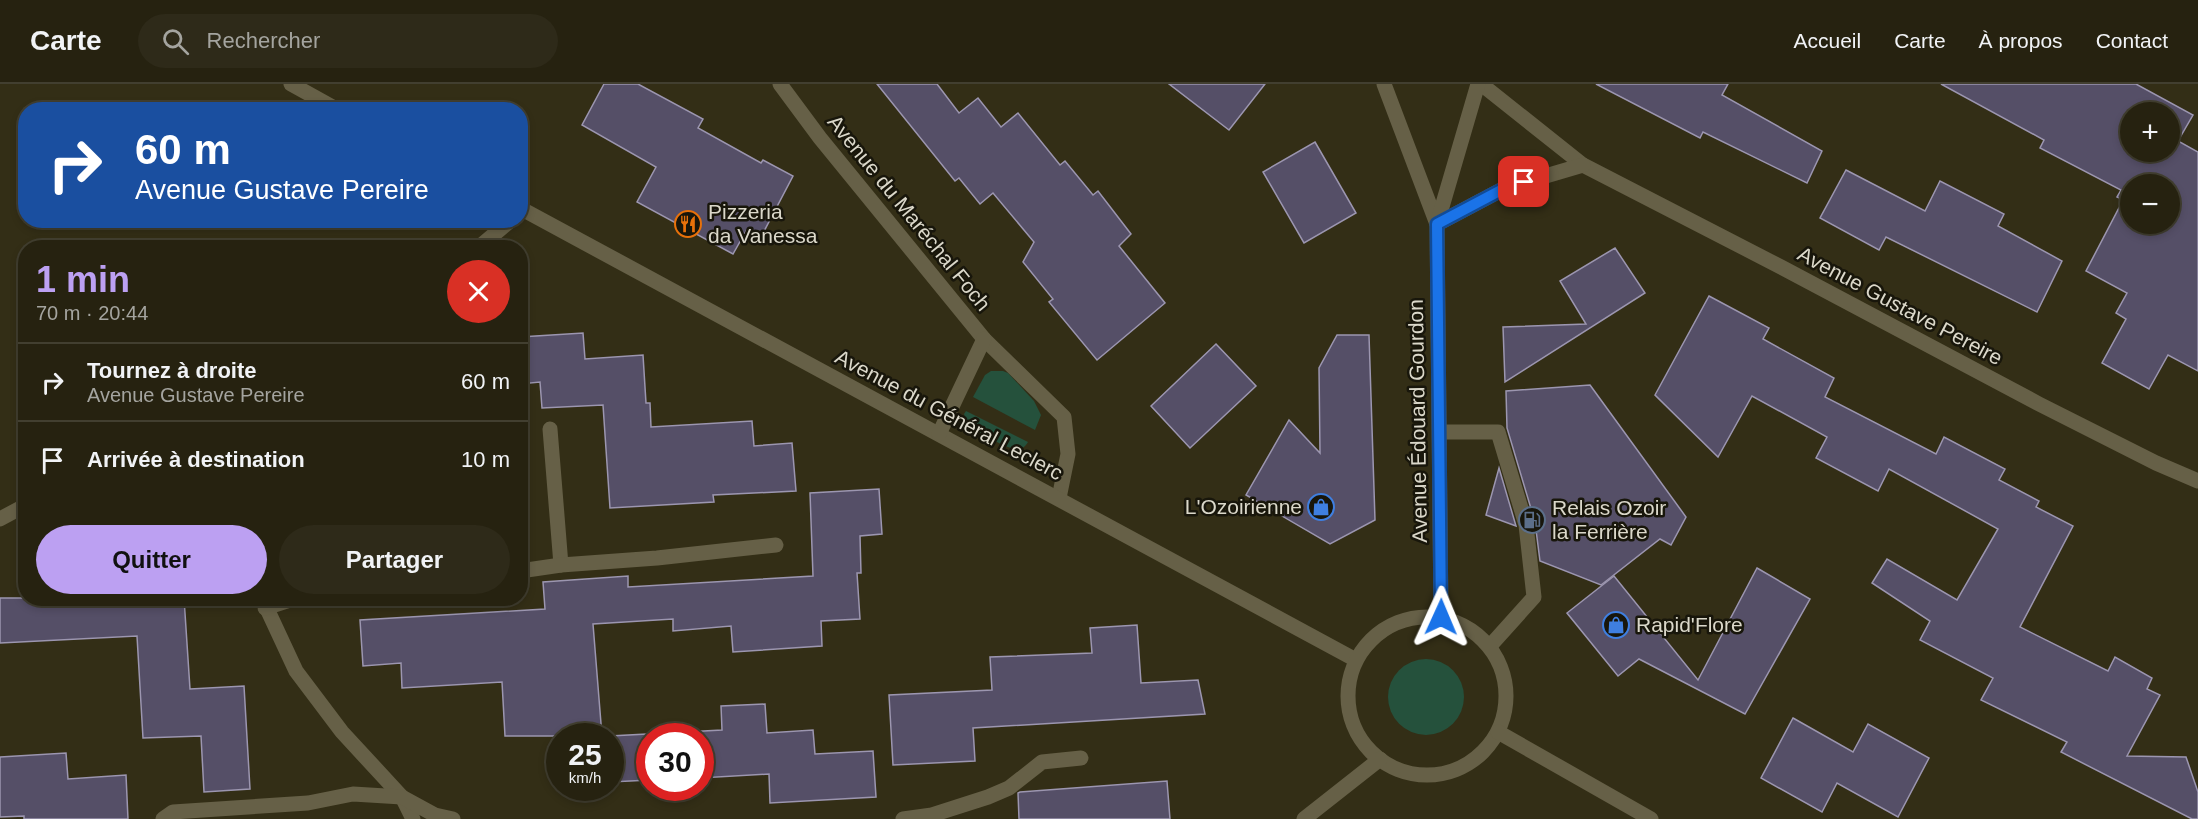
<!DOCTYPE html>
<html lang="fr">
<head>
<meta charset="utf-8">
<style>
  :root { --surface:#262210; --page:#2e2a19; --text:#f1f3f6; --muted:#a4a49f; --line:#423f30; --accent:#bca0f2 }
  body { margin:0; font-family:Arial,sans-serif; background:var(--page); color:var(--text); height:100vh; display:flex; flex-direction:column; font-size:22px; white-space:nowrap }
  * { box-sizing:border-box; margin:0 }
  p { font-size:20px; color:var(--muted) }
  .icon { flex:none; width:33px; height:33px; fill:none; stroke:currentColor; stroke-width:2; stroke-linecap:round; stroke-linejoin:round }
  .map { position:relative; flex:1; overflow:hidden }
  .side { position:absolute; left:18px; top:156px; width:510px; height:366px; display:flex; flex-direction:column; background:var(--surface); border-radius:24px; box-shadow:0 3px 9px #0003,0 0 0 2px var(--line) }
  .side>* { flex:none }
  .guide { position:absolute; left:18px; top:18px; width:510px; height:126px; border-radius:24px; box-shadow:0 3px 9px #0003,0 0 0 2px var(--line); background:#1a4fa0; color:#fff; overflow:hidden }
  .tools { position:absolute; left:2120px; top:18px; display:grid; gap:12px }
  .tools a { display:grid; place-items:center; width:60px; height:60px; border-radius:50%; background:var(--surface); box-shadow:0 3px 9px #0003,0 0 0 2px var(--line); font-size:30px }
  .speed { position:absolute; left:546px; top:639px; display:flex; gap:12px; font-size:30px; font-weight:700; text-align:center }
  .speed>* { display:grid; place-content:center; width:78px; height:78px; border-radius:50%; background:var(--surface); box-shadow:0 3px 9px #0003,0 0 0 2px var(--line); line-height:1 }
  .speed small { font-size:15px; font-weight:400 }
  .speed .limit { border:9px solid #d22; background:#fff; color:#111 }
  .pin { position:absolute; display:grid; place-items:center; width:51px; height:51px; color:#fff; margin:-26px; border-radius:12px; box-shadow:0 3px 9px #0006 }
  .me { position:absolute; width:66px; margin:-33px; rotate:1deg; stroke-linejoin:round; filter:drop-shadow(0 0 4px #0008) }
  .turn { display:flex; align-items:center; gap:21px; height:126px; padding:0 18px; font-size:27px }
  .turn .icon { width:78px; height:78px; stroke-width:2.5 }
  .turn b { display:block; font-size:42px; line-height:51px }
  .round { display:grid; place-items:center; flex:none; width:63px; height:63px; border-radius:32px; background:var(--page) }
  .summary { display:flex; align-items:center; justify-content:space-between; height:102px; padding:0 18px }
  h1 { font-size:36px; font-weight:600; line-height:45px; color:var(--accent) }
  .primary-button { display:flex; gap:12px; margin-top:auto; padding:12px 18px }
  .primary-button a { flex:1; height:69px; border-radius:36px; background:var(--accent); color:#111; font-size:24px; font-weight:600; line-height:69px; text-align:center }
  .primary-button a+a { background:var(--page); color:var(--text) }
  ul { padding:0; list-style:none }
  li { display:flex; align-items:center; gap:18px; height:78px; padding:0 18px; border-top:2px solid var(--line) }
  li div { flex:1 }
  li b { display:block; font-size:22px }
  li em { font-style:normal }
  header { display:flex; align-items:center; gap:36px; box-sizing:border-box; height:84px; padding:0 30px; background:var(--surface); border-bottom:2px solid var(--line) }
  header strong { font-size:28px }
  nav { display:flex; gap:33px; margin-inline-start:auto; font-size:21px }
  .search { width:420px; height:54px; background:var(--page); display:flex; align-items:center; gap:15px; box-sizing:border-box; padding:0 21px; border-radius:33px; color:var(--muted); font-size:22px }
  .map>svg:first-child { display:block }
  .green { fill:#25513c }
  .building { fill:#554f67; stroke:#9c96b0; stroke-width:1.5; fill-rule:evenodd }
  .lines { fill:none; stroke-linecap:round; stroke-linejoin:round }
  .minor { stroke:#666047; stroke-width:15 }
  .route-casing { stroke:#114b97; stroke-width:15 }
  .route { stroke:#1a73e8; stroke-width:10 }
  .labels { text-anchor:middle; stroke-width:5; stroke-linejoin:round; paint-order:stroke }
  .poi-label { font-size:21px; fill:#dbd8ca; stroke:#18160b; text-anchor:start }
  .street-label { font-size:21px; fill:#dbd8ca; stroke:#18160b }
</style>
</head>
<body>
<header>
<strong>Carte</strong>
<div class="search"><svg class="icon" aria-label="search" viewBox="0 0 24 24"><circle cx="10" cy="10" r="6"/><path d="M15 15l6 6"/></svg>Rechercher</div>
<nav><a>Accueil</a><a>Carte</a><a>À propos</a><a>Contact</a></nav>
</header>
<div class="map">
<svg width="2198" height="735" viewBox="0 0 2198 735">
  <rect width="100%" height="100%" fill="#332e16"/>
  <g class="green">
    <path d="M991,287H1003L1008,289L1034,317L1041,331L1035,346L973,313L985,291Z"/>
    <path d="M966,327L1028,358C1025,363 1022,365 1016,365C1004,364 977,347 967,340L964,330Z"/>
    <circle cx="1426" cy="613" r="38"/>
  </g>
  <g class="building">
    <path d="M604,0H638L703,35L698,44L761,79L763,76L793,92L760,155L746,147L733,170L637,118L656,83L582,41Z"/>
    <path d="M877,0H937L959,29L978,14L1001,43L1018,29L1060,81L1065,77L1093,111L1098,107L1131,150L1119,162L1165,219L1097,276L1049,218L1053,215L1023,178L1034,158L993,109L980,120L959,94L955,97Z"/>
    <path d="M1169,0H1265L1229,46Z"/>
    <path d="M1596,0H1728L1722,11L1822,67L1807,99L1703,48L1700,54Z"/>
    <path d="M1941,0H2136L2193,31L2178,57L2198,68V287L2168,271L2149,305L2102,279L2126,235L2116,229L2127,209L2086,187L2123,116L2117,113L2121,106L2040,64L2044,56ZM2130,28H2169V68H2130ZM2130,100H2169V140H2130Z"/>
    <path d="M1315,58L1356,129L1304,159L1263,88Z"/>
    <path d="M1846,86L1925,127L1940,97L2004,130L1998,142L2062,177L2037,228L1886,153L1879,166L1820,134Z"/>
    <path d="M1615,164L1645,209L1505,298L1503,243L1586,240L1560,197Z"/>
    <path d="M1709,212L1769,244L1763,255L1834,294L1825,313L1936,370L1944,353L2005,385L1999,396L2039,417L2036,423L2073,442L2020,543L2108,587L2115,573L2152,594L2147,605L2160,611L2127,672L2186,673L2198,708V735H2192L2061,668L2067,658L1981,616L1993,594L1920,556L1930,537L1872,499L1887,475L1957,516L1998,445L1889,385L1878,407L1816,374L1827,353L1752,312L1718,373L1655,311Z"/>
    <path d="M583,249L585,275L643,271L646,319H650L651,343L752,337L754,362L792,359L796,407L713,411L714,418L610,424L603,321L542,324L540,298L520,300V253Z"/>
    <path d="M1337,251H1369L1375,436L1330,460L1246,411L1289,336L1320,369L1319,284Z"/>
    <path d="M1216,260L1256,302L1190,364L1151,322Z"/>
    <path d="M1590,301L1686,433L1671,461L1660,455L1601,501L1540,477L1535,438L1507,344L1506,307Z"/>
    <path d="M1499,384L1516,442L1486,431Z"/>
    <path d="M879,405L882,450L860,452L861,489H857L860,535L821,537L822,562L733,568L731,542L673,547V535L593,540L602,652H505L502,598L402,604L401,579L363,582L360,536L545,525L543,498L628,492V503L813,492L810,409Z"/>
    <path d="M1757,484L1810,515L1745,630L1639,575L1618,592L1567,529L1614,492L1698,596Z"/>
    <path d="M0,514H184L190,605L244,602L250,705L204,708L201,652L143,654L137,552L0,559Z"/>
    <path d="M1137,541L1141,599L1198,596L1205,630L973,644L975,677L893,681L889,611L992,606L990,573L1092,569L1090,544Z"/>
    <path d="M765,620L767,649L813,646L815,670L873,667L876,713L770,719L769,690L700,694V652H650V696L610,698V652L722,646L721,622Z"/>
    <path d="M1793,634L1853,668L1868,640L1929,674L1898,733L1837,699L1822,728L1761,694Z"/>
    <path d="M66,669L68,695L126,691L128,735H24V732L0,733V673Z"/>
    <path d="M1167,697L1170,735H1019L1018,709L1020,708Z"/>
  </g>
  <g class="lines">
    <g class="minor">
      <path d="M291,0L338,26"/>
      <path d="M780,0L820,54L984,255L1064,333L1068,370L1059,414"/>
      <path d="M1384,0L1437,140"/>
      <path d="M1481,0L1583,81L1781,183L2039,320L2156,379L2198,397"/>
      <path d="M520,124L1356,576"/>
      <path d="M1437,140L1505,104L1583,81"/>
      <path d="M478,164L511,136"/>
      <path d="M550,345L561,481"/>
      <path d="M1440,348H1498L1526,441L1534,513L1490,562"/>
      <path d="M939,350L984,255"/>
      <path d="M0,435L26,421"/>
      <path d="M520,487L561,481L657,474L776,461"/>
      <path d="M262,514L296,587L342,648L402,713L413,735"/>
      <path d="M265,524L296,514"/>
      <path d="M1441,533L1437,140L1478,0"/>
      <circle cx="1427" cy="612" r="79"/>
      <path d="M1498,648L1651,735"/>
      <path d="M163,735L173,728L308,719L353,710L402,713L435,731L453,735"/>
      <path d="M903,735L932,731L988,713L1009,704L1042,678L1081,674"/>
      <path d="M1304,735L1380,675"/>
    </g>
  </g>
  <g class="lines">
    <defs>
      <path id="route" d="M1441,533L1437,140L1505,104L1524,98"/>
    </defs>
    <use href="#route" class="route-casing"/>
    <use href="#route" class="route"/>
  </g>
  <defs>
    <symbol id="restaurant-ring" viewBox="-11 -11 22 22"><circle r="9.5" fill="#18160b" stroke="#e8710a" stroke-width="1.5"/><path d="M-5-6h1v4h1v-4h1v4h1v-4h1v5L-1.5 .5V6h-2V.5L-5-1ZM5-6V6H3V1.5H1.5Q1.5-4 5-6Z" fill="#e8710a"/></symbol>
    <symbol id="shop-ring" viewBox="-11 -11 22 22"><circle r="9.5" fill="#18160b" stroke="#3f7fe0" stroke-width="1.5"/><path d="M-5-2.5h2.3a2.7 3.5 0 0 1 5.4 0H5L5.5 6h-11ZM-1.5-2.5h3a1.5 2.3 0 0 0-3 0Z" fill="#3f7fe0"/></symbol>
    <symbol id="fuel-ring" viewBox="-11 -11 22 22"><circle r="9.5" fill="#18160b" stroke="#5c6f8a" stroke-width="1.5"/><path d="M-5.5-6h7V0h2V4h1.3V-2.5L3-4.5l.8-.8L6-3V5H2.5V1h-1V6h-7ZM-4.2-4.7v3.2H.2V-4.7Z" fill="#5c6f8a"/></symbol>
  </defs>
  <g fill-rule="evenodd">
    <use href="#restaurant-ring" x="673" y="125" width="30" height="30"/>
    <use href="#shop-ring" x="1306" y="408" width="30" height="30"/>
    <use href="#fuel-ring" x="1517" y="421" width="30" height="30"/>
    <use href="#shop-ring" x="1601" y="526" width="30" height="30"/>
  </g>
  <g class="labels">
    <g class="poi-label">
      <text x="708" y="135">Pizzeria<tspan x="708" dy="24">da Vanessa</tspan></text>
      <text x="1302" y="430" text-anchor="end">L'Ozoirienne</text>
      <text x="1552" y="431">Relais Ozoir<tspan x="1552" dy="24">la Ferrière</tspan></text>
      <text x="1636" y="548">Rapid'Flore</text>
    </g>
    <g class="street-label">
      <text transform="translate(909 129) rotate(51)" y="7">Avenue du Maréchal Foch</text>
      <text transform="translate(1900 222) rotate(28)" y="7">Avenue Gustave Pereire</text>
      <text transform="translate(949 331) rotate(28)" y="7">Avenue du Général Leclerc</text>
      <text transform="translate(1418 337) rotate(-91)" y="7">Avenue Édouard Gourdon</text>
    </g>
  </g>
</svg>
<div class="tools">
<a>+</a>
<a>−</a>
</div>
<div class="speed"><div>25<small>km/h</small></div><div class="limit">30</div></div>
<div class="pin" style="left:1524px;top:98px;background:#d93025"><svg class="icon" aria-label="arrive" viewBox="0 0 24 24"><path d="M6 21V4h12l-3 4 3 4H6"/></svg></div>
<svg class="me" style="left:1441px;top:533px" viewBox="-20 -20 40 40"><path d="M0-17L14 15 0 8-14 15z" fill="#1a73e8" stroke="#fff" stroke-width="4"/></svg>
<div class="guide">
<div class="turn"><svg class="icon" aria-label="right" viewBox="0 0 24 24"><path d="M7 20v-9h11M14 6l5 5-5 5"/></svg><div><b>60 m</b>Avenue Gustave Pereire</div></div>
</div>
<section class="side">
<div class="summary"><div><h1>1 min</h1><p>70 m · 20:44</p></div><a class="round" style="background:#d93025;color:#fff"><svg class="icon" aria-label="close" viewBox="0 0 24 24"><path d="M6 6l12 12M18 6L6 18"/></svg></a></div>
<ul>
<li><svg class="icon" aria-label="right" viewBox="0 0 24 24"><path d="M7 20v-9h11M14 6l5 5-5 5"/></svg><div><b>Tournez à droite</b><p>Avenue Gustave Pereire</p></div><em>60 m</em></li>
<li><svg class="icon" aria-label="arrive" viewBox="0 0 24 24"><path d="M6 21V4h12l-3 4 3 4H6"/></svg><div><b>Arrivée à destination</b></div><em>10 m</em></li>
</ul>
<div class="primary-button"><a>Quitter</a><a>Partager</a></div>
</section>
</div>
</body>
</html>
